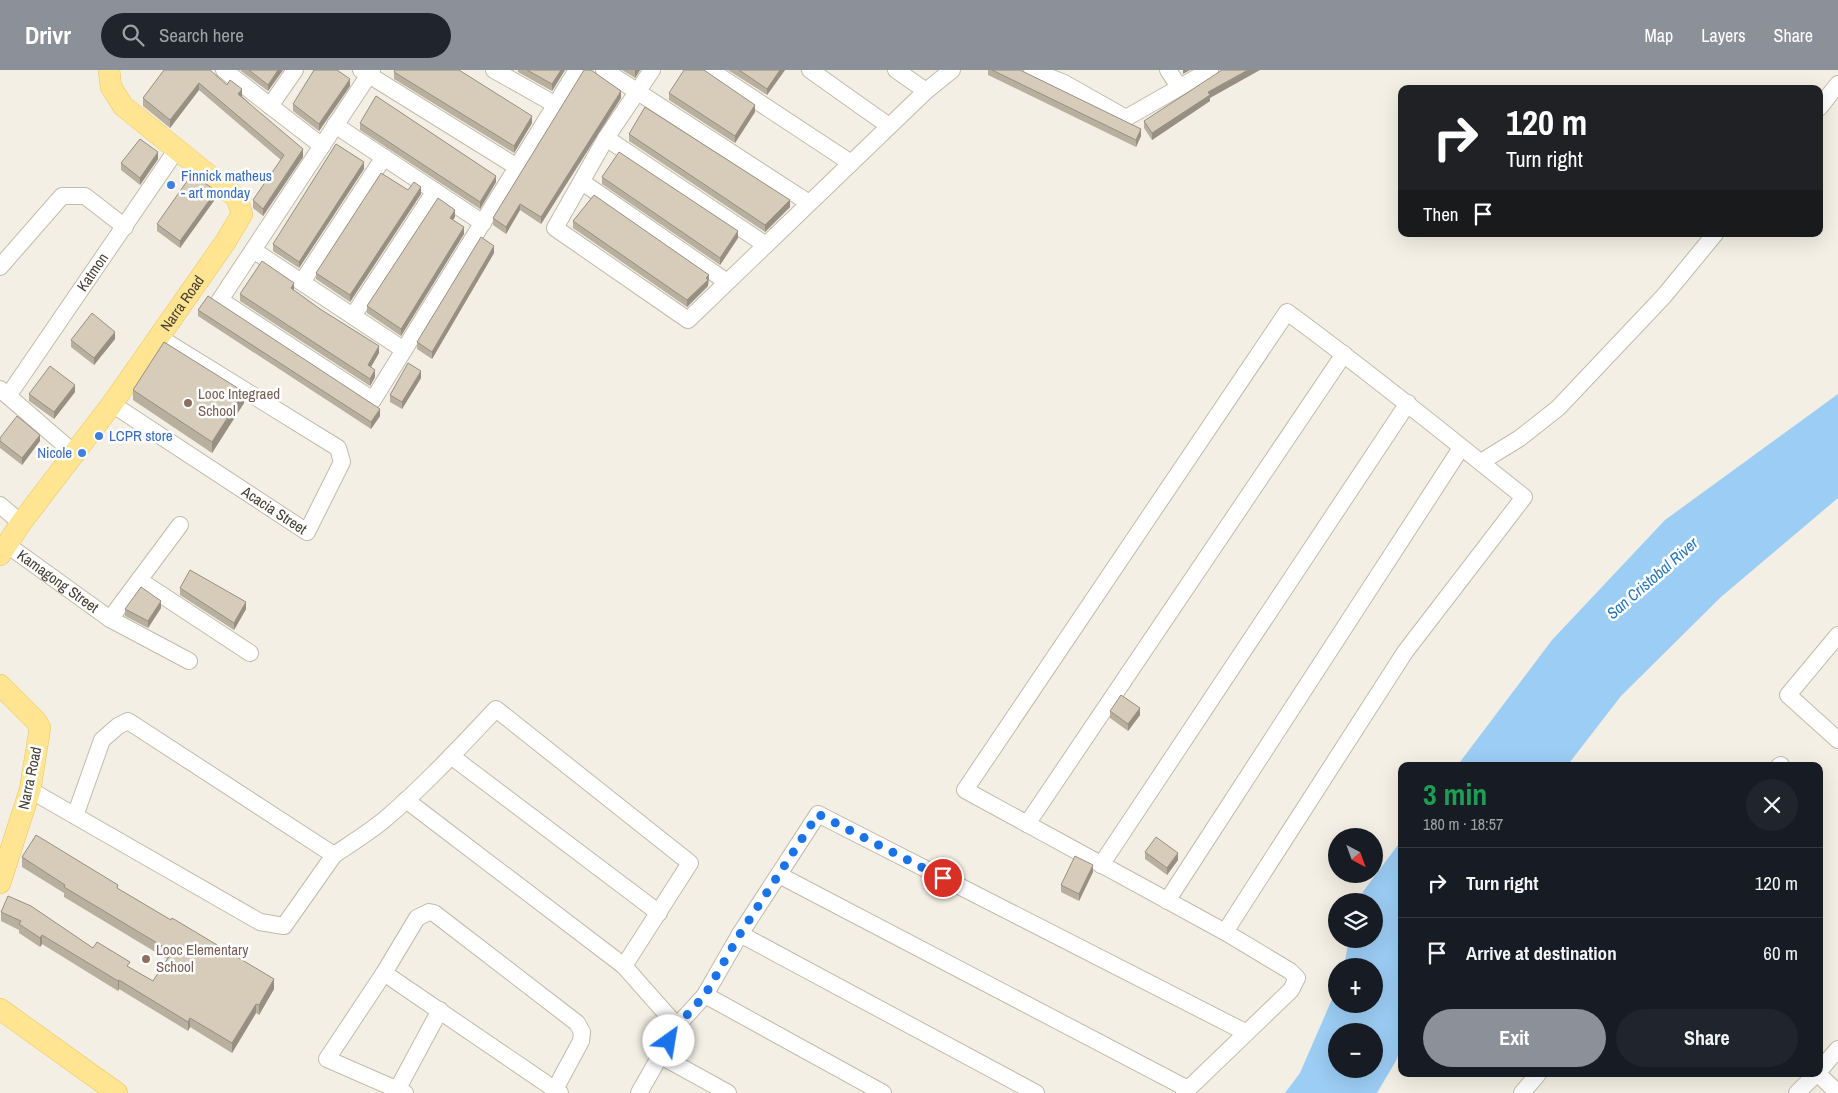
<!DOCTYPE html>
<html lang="en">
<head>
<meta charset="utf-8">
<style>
  :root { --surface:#171b24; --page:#20242c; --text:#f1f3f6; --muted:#9ea1a6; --line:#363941; --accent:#8c9099 }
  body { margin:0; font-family:"Archivo Narrow",sans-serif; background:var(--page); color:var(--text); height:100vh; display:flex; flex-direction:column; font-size:19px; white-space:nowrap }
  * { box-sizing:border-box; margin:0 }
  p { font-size:16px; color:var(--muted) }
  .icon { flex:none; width:28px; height:28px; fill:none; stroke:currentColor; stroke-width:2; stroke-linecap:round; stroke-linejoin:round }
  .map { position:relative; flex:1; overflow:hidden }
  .sheet { position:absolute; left:1398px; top:692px; width:425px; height:315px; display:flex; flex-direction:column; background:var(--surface); border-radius:10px; box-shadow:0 5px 20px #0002 }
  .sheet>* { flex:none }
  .banner { position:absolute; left:1398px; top:15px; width:425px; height:152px; border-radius:10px; box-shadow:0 5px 20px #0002; background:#202124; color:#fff; overflow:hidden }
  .needle { width:32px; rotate:139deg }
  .tools { position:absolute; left:1328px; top:758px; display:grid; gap:10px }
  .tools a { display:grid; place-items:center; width:55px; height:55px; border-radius:50%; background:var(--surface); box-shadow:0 5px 20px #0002; font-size:25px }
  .pin { position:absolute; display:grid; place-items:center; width:42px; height:42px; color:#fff; margin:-21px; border:2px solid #fff; border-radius:50%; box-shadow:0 1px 5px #0007 }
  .me { position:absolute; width:55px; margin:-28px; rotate:32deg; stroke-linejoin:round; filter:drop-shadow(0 0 4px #0008) }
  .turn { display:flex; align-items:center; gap:18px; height:105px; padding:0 25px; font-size:22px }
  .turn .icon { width:65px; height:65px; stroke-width:2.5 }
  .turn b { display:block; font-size:35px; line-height:42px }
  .then { display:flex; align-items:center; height:48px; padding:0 25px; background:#0003; gap:10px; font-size:19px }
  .round { display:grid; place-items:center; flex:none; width:52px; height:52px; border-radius:26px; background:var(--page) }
  .headline { display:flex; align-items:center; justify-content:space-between; height:85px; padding:0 25px }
  h1 { font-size:30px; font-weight:800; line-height:38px; color:#1e9e55 }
  .cta { display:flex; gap:10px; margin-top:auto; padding:10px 25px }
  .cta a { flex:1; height:58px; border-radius:30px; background:var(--accent); color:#fff; font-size:20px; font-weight:800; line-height:58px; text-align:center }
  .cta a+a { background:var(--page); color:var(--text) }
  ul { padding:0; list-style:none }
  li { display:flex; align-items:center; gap:15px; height:70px; padding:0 25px; border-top:1px solid var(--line) }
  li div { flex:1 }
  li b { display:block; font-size:19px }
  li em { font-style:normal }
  header { display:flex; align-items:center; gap:30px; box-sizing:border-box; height:70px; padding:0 25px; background:var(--accent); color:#fff }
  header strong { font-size:24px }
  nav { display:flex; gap:28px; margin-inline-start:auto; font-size:18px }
  .search { width:350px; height:45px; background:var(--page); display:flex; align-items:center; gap:12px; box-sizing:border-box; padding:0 18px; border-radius:28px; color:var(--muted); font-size:19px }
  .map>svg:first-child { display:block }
  .water { fill:#9ccdf5; fill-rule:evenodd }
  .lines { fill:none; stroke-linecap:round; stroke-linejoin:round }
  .minor-casing { stroke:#c2bba9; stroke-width:18 }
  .major-casing { stroke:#ecc65a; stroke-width:22 }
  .minor { stroke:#fff; stroke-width:16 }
  .major { stroke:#ffe492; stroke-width:21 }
  .wall { fill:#b8af9f }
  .shaded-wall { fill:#968f82 }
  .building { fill:#d6ccb9; stroke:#968f82 }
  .route { stroke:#1a73e8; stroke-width:9; stroke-dasharray:0 16.2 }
  .shop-dot { fill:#3f7fe0; stroke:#fff; stroke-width:2 }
  .education-dot { fill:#8d6e63; stroke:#fff; stroke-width:2 }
  .labels { text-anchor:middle; stroke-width:5; stroke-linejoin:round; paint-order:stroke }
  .shop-label { font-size:15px; fill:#366cbe; stroke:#fff; text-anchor:start }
  .street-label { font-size:15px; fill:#464034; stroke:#fff }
  .education-label { font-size:15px; fill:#785e54; stroke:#fff; text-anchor:start }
  .water-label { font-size:16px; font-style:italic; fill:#2675b9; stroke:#fff }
</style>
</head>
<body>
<header>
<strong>Drivr</strong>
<div class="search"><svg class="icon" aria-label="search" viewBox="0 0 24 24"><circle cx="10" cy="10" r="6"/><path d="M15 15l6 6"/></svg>Search here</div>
<nav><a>Map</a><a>Layers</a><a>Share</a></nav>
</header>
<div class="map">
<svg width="1838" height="1023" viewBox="0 0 1838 1023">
  <rect width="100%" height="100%" fill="#f3efe4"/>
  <g class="water">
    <path d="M1838,324V428L1721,527L1621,626L1567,696H1457L1552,570L1665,450Z"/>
    <path d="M1401,771V974L1397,989L1377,1023H1285L1300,1003L1336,920V934H1374V896H1344L1349,869H1374V831H1356ZM1336,961H1374V999H1336Z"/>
  </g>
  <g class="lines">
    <defs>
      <g id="minor">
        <path d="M224,0L322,76"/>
        <path d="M361,0L517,97"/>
        <path d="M372,0L220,230L373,330L577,0"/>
        <path d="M494,0L556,35"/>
        <path d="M604,0L809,133"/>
        <path d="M652,0L606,68L555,158L688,250L926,21L952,0"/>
        <path d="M710,0L851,93"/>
        <path d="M810,0L889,56"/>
        <path d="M896,0L926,21"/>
        <path d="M1032,0L1064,13L1126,48L1210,0"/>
        <path d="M1168,0L1179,17"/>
        <path d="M270,36L295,0"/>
        <path d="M1819,38L1838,14"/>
        <path d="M335,55L483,153"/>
        <path d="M606,68L766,175"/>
        <path d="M582,112L727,212"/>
        <path d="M253,180L404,280"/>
        <path d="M0,197L62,126H85L125,157"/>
        <path d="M302,212L384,87"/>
        <path d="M353,246L435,121"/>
        <path d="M0,319L74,383"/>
        <path id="s1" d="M8,326L177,79"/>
        <path id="s2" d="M112,334L307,462L342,392L338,378L157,266"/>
        <path d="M1481,392L1520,368L1558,338L1664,226L1715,164"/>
        <path d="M0,435L21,453"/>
        <path id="s3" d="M6,474L110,549L189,591"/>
        <path d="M139,510L250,583"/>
        <path d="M110,549L180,455"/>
        <path d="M1838,565L1788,625L1838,670"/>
        <path d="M451,686L659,843"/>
        <path d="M1779,696L1781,695"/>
        <path d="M30,720L260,852L284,856L334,785L128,651L118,656L102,670L75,746"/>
        <path d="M406,730L624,896L677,956"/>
        <path d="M1027,754L1344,284"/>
        <path d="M334,785C350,774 368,763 384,750C424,716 460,677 496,639L690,793L624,896"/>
        <path d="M1101,795L1408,333"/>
        <path d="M779,805L1188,1019"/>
        <path d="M1167,831L1461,378"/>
        <path d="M740,864L1036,1023"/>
        <path d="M384,903L560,1023"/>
        <path d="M705,925L883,1023"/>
        <path d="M661,986L728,1023"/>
        <path d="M1819,1001L1838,979"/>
        <path d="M1818,1004L1838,1023"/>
        <path d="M397,1020L440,940"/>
        <path d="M405,1023L327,989L384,903L417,848L429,842L434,843L577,953L582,962L581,971L553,1023"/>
        <path d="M639,1023L677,956L705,925L740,864L818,744L1245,962"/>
        <path d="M1184,1023L1291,920L1297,908L1290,901L1225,862L965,720L1287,242C1368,301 1446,365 1524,427L1405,582L1225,862"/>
        <path d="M1522,1023L1538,1004"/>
        <path d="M1797,1023L1816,1004"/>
      </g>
      <g id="major">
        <path id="s4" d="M0,485L21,453L112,334L226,171L242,144L237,128L123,36L111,17L109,0"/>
        <path d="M0,615L36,651L40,658L30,720L0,813"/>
        <path d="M0,939L117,1023"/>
      </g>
    </defs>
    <use href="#minor" class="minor-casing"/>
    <use href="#major" class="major-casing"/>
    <use href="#minor" class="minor"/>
    <use href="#major" class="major"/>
  </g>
  <g class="wall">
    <path d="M164,0L242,26L303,87L263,146L253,138V130L281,90L199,20L170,58L143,36V28Z"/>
    <path d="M241,0H283L268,21L241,1Z"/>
    <path d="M518,0H565L552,21L518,2Z"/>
    <path d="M622,0H640L635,8Z"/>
    <path d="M728,0H785L767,25Z"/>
    <path d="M988,0H1020L1141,66L1136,77L988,5Z"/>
    <path d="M704,1L755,42L735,73L669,30V23Z"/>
    <path d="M394,2L532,53L514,83L394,9Z"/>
    <path d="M350,16L319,61L293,41V34Z"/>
    <path d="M621,28L541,154L520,140L506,164L493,155V148Z"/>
    <path d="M1210,28V31L1152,70L1144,58V51Z"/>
    <path d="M360,53L496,112L480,139L360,60Z"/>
    <path d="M629,64L790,137L765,162L629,71Z"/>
    <path d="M158,89L140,115L121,100V93Z"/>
    <path d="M364,99L299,198L273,181V174Z"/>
    <path d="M602,107L738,168L720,195L602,114Z"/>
    <path d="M408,120L421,124L350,232L316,209V203Z"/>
    <path d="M216,128L180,178L157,161V154Z"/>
    <path d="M455,147L453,150L464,164L401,266L367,243V236Z"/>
    <path d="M573,151L709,205L708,216L687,237L573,158Z"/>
    <path d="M494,183L432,289L417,279V272Z"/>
    <path d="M294,219V220L379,283L371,297L375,307L370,316L240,231V224Z"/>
    <path d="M198,240L380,346L371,359L198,246Z"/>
    <path d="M115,269L94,295L71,277V270Z"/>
    <path d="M421,308L402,339L390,332V325Z"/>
    <path d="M133,320L244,333L212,383L133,330Z"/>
    <path d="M75,322L54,349L29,331V324Z"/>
    <path d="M0,368L40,371L22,395L0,378Z"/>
    <path d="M180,518L246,539L234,560L180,525Z"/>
    <path d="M161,538L148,558L125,546V539Z"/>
    <path d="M1110,641L1140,645L1128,661L1110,648Z"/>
    <path d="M1145,782L1178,790L1167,805L1145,789Z"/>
    <path d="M22,787L118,819L274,919L259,945L256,943L232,983L190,957L188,961L119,919L118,921L42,874L40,877L19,863V860L1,851V842L93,878L153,911L167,889L64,827V823L22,797Z"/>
    <path d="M1093,802L1079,831L1061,822V815Z"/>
  </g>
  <g class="shaded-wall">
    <path d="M278,0H283L268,21V15Z"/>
    <path d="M561,0H565L552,21V14Z"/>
    <path d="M635,0H640L635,8Z"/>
    <path d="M780,0H785L767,25V19Z"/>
    <path d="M1183,0H1190L1183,4Z"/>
    <path d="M1248,0H1260L1210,28V31L1152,70V63L1208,22Z"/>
    <path d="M350,9V16L319,61V54Z"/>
    <path d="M199,13V20L170,58V50Z"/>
    <path d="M242,19V26L238,32V24Z"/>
    <path d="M621,21V28L541,154V147Z"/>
    <path d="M755,35V42L735,73V66Z"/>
    <path d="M532,46V53L514,83V76Z"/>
    <path d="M1141,59V66L1136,77V70Z"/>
    <path d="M303,79V87L263,146V139Z"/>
    <path d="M158,82V89L140,115V108Z"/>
    <path d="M364,92V99L299,198V192Z"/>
    <path d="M496,106V112L480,139V132Z"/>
    <path d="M421,117V124L350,232V225Z"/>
    <path d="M216,121V128L180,178V171Z"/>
    <path d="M790,130V137L765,162V155Z"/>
    <path d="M520,134V140L506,164V157Z"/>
    <path d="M455,140V147L450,155V148Z"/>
    <path d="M464,157V164L401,266V259Z"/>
    <path d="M738,161V168L720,195V188Z"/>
    <path d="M494,176V183L432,289V282Z"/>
    <path d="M709,205L708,216L687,237V230Z"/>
    <path d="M294,213V219L291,225V218Z"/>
    <path d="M115,262V269L94,295V288Z"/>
    <path d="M379,276V283L368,302V295Z"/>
    <path d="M375,300V307L370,316V309Z"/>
    <path d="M421,301V308L402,339V332Z"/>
    <path d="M75,315V322L54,349V342Z"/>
    <path d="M244,322V333L212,383V372Z"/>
    <path d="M380,339V346L371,359V352Z"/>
    <path d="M40,365V371L22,395V388Z"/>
    <path d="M161,531V538L148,558V551Z"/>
    <path d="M246,532V539L234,560V553Z"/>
    <path d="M1140,638V645L1128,661V654Z"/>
    <path d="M1178,783V790L1167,805V798Z"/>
    <path d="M1093,795V802L1079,831V824Z"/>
    <path d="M42,865V874L40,877V868Z"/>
    <path d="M274,909V919L259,945V935Z"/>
    <path d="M119,910V919L118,921V911Z"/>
    <path d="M256,934V943L232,983V973Z"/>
    <path d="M190,948V957L188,961V952Z"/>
  </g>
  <g class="building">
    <path d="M164,0H210L227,15L230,10L242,19L238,24L303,79L263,139L253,130L284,85L199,13L170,50L143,28Z"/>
    <path d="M249,0H278L268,15Z"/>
    <path d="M314,0H337L350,9L319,54L293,34Z"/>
    <path d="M395,0H459L532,46L514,76L394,2Z"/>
    <path d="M527,0H561L552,14Z"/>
    <path d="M584,0H591L621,21L541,147L520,134L506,157L493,148Z"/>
    <path d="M684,0H704L755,35L735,66L669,23Z"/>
    <path d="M739,0H780L767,19Z"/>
    <path d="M992,0H1020L1141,59L1136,70Z"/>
    <path d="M1222,0H1248L1208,22L1210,25L1152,63L1144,51Z"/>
    <path d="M376,26L496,106L480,132L360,53Z"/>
    <path d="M645,37L790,130L765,155L629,64Z"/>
    <path d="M140,69L158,82L140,108L121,93Z"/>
    <path d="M336,74L364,92L299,192L273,174Z"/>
    <path d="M619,82L738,161L720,188L602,107Z"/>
    <path d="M381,103L408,120L414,112L421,117L350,225L316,203Z"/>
    <path d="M192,104L216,121L180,171L157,154Z"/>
    <path d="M594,125L709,205L706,208L708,210L687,230L573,151Z"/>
    <path d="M438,128L455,140L450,148L464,157L401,259L367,236Z"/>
    <path d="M481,167L494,176L432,282L417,272Z"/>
    <path d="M262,191L294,213L291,218L320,239L379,276L368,295L375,300L370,309L240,224Z"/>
    <path d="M208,226L380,339L371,352L198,240Z"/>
    <path d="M92,243L115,262L94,288L71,270Z"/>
    <path d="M164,272L244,322L212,372L133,320Z"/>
    <path d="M408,293L421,301L402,332L390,325Z"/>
    <path d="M50,296L75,315L54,342L29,324Z"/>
    <path d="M17,346L40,365L22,388L0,371V368Z"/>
    <path d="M190,500L246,532L234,553L180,518Z"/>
    <path d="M141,517L161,531L148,551L125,539Z"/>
    <path d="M1121,625L1140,638L1128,654L1110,641Z"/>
    <path d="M36,765L118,815L117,818L171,850L172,848L274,909L259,935L256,934L232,973L190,948L188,952L119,910L118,911L42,865L40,868L19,854L21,851L1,842L8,826L31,836L93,878L97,872L130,892L127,896L153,911L172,882L64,817L65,815L22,787Z"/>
    <path d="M1156,767L1178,783L1167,798L1145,782Z"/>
    <path d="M1075,786L1093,795L1079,824L1061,815Z"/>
  </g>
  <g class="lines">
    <path class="route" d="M669,971L677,956L705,925L740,864L818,744L943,808"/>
  </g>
  <g class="shop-dot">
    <circle cx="171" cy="115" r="5"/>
    <circle cx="99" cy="366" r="5"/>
    <circle cx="82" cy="383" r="5"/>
  </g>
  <g class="education-dot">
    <circle cx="188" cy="333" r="5"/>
    <circle cx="146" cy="889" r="5"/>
  </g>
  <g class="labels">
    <g class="shop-label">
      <text x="181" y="111">Finnick matheus<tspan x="181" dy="17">- art monday</tspan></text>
      <text x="109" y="371">LCPR store</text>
      <text x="72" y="388" text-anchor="end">Nicole</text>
    </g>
    <g class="street-label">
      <text dy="5" stroke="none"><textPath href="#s1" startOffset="150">Katmon</textPath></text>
      <text dy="5" stroke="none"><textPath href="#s4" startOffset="311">Narra Road</textPath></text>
      <text dy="5" stroke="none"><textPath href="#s2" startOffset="194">Acacia Street</textPath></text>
      <text dy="5" stroke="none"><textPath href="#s3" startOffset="64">Kamagong Street</textPath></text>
      <text transform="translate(30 708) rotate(-78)" y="5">Narra Road</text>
    </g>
    <g class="education-label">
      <text x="198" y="329">Looc Integraed<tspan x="198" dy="17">School</tspan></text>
      <text x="156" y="885">Looc Elementary<tspan x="156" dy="17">School</tspan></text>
    </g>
    <g class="water-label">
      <text transform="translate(1652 508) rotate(-41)" y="6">San Cristobal River</text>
    </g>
  </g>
</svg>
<div class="tools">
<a><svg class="needle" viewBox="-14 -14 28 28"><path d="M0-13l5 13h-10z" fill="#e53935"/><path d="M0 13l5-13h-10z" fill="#9ea1a6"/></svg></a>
<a><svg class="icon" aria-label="layers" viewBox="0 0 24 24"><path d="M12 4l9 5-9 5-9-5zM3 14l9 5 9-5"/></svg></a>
<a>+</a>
<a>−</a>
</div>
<div class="pin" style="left:943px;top:808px;background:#d93025"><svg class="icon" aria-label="arrive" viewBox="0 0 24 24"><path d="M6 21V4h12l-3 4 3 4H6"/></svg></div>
<svg class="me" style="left:669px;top:971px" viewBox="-20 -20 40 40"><circle r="19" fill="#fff"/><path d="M0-13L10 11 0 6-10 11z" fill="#1a73e8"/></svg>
<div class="banner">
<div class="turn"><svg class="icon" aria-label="right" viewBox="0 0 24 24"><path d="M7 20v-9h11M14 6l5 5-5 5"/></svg><div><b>120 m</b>Turn right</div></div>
<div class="then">Then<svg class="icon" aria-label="arrive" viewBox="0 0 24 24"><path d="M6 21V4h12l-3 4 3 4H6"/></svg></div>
</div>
<section class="sheet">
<div class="headline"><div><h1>3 min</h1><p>180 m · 18:57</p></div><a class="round"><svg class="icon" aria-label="close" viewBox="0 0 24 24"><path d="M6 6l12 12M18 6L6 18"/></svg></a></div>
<ul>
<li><svg class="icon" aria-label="right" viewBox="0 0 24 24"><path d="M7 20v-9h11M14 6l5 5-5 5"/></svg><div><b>Turn right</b></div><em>120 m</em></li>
<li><svg class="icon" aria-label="arrive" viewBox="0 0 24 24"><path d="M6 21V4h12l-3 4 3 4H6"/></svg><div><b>Arrive at destination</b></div><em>60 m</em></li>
</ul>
<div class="cta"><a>Exit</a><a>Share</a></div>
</section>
</div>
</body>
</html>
